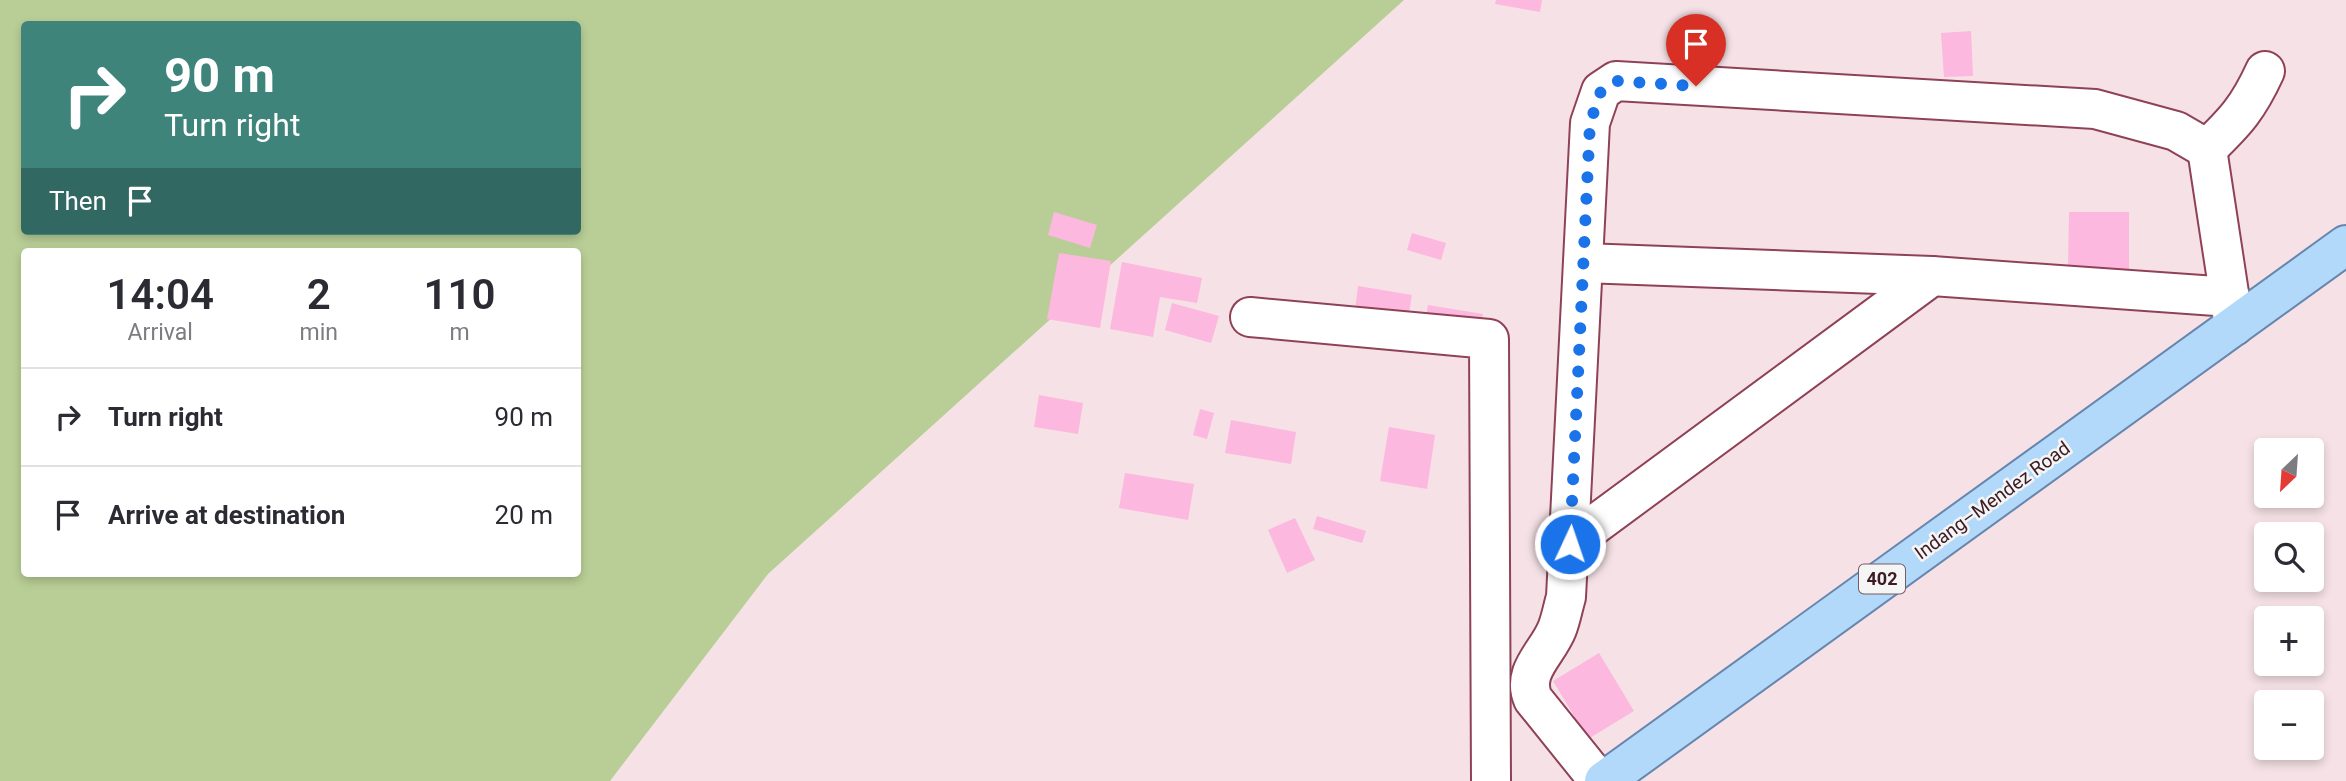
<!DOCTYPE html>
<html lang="en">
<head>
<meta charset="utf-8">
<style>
  :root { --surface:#fff; --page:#f7f7f7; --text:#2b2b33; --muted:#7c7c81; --line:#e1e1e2 }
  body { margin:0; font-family:Roboto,sans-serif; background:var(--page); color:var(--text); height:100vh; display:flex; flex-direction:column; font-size:26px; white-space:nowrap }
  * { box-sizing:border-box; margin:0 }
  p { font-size:23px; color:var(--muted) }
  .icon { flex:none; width:38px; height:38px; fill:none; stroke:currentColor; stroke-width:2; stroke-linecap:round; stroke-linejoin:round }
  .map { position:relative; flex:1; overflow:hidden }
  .side { position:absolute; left:21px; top:248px; width:560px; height:329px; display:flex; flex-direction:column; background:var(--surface); border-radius:7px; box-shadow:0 4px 10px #0003 }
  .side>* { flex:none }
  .hud { position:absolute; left:21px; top:21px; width:560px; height:214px; border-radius:7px; box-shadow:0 4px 10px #0003; background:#3e847b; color:#fff; overflow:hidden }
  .needle { width:46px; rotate:205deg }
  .buttons { position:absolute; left:2254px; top:438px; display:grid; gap:14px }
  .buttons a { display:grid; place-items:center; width:70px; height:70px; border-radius:7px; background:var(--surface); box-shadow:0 4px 10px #0003; font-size:35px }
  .pin { position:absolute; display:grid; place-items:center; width:60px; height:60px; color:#fff; margin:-72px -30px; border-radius:50% 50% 50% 0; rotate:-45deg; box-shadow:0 0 7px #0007 }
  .pin .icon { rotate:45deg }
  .me { position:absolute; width:77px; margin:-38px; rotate:3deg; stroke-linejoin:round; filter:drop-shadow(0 0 5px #0008) }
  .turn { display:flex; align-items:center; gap:24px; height:147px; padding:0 28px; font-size:32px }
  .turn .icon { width:91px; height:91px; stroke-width:2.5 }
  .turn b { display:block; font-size:49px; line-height:60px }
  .then { display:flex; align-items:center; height:66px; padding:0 28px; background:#0003; gap:14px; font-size:26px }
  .eta { display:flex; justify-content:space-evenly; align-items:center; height:119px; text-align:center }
  .eta b { font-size:42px; font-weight:600; line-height:49px }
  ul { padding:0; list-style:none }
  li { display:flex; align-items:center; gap:21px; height:98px; padding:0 28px; border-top:2px solid var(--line) }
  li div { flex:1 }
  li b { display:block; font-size:26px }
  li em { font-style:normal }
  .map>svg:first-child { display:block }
  .green { fill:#b9ce96; fill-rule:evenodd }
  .building { fill:#fcb8de }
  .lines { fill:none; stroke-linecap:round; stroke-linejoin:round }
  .minor-casing { stroke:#8f4257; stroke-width:42 }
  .major-casing { stroke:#6786ad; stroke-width:42 }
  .minor { stroke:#fff; stroke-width:38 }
  .major { stroke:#b2d9fa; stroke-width:38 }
  .route { stroke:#1a73e8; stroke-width:12; stroke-dasharray:0 21.6 }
  .labels { text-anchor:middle; stroke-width:5; stroke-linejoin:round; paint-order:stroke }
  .shield { fill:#f5f5f5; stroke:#745c63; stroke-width:2 }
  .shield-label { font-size:18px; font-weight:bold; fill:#3c1b24 }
  .street-label { font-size:19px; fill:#3c1b24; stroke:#f5f5f5 }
</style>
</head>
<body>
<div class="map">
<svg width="2346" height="781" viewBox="0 0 2346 781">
  <rect width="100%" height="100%" fill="#f6e2e6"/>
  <path class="green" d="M0,0H1404L768,574L610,781H0ZM24,24H578V231H24ZM24,252H578V574H24Z"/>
  <g class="building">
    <path d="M1496,0H1542L1540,12L1495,4Z"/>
    <path d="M1971,31L1973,76L1944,77L1941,33Z"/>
    <path d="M1054,212L1097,225L1090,248L1048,235Z"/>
    <path d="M2069,212H2129V270H2068Z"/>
    <path d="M1412,233L1446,243L1441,260L1407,250Z"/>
    <path d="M1059,253L1111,261L1100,328L1047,319Z"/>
    <path d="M1122,262L1202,278L1197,303L1160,297L1153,337L1110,329Z"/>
    <path d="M1358,286L1412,295L1408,319L1355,310Z"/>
    <path d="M1172,303L1219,316L1211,343L1165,330Z"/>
    <path d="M1428,305L1483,314L1479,335L1424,326Z"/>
    <path d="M1039,395L1083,403L1078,434L1034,427Z"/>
    <path d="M1200,409L1214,413L1207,439L1193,435Z"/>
    <path d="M1231,420L1296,432L1291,464L1225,453Z"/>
    <path d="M1389,427L1435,435L1427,489L1380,481Z"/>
    <path d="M1125,473L1194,484L1188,520L1119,508Z"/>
    <path d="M1317,516L1366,531L1362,543L1313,529Z"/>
    <path d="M1295,518L1315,560L1287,573L1268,530Z"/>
    <path d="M1599,653L1634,711L1588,739L1553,681Z"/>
  </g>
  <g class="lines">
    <defs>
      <g id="minor">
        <path d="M2207,149C2236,121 2248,108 2265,71"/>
        <path d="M1583,263L1932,276L2230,297"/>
        <path d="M1250,317L1489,339L1491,781"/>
        <path d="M1570,543L1932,276"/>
        <path d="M1599,781L1533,699C1521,671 1547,654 1557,629C1561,619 1563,607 1566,597L1590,123L1601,91L1616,81L2095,109L2176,131L2207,149L2234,326"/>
      </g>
      <path id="major" d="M1604,781L2346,245"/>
    </defs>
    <use href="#minor" class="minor-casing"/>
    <use href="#major" class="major-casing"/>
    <use href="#minor" class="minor"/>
    <use href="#major" class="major"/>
  </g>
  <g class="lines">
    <path class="route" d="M1570,544L1590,123L1601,91L1616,81L1696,86"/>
  </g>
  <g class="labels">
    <rect class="shield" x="1859" y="564.5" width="46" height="29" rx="5"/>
    <g class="shield-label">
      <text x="1882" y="585">402</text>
    </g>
    <g class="street-label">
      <text transform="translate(1992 500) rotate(-36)" y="7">Indang–Mendez Road</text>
    </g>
  </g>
</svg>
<div class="buttons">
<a><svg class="needle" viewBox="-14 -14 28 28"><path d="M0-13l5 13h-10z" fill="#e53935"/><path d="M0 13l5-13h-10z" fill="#7c7c81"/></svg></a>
<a><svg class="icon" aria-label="search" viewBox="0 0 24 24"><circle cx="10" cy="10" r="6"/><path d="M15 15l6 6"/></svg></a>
<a>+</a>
<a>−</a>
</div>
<div class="pin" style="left:1696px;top:86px;background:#d93025"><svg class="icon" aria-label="arrive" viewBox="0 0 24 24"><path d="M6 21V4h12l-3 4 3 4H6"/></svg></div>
<svg class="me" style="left:1570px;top:544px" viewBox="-20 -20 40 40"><circle r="17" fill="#1a73e8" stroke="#fff" stroke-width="3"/><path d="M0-11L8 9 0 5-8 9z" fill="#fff"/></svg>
<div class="hud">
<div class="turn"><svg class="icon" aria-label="right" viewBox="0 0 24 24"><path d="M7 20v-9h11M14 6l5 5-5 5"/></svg><div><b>90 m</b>Turn right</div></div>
<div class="then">Then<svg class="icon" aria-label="arrive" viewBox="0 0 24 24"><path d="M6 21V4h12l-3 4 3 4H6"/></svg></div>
</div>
<section class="side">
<div class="eta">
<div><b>14:04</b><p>Arrival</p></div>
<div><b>2</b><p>min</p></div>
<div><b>110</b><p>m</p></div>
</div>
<ul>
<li><svg class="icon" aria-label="right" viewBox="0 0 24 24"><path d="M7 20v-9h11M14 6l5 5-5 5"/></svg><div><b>Turn right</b></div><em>90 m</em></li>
<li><svg class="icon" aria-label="arrive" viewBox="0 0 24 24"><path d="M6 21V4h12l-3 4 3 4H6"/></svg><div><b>Arrive at destination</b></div><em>20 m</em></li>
</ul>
</section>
</div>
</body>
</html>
